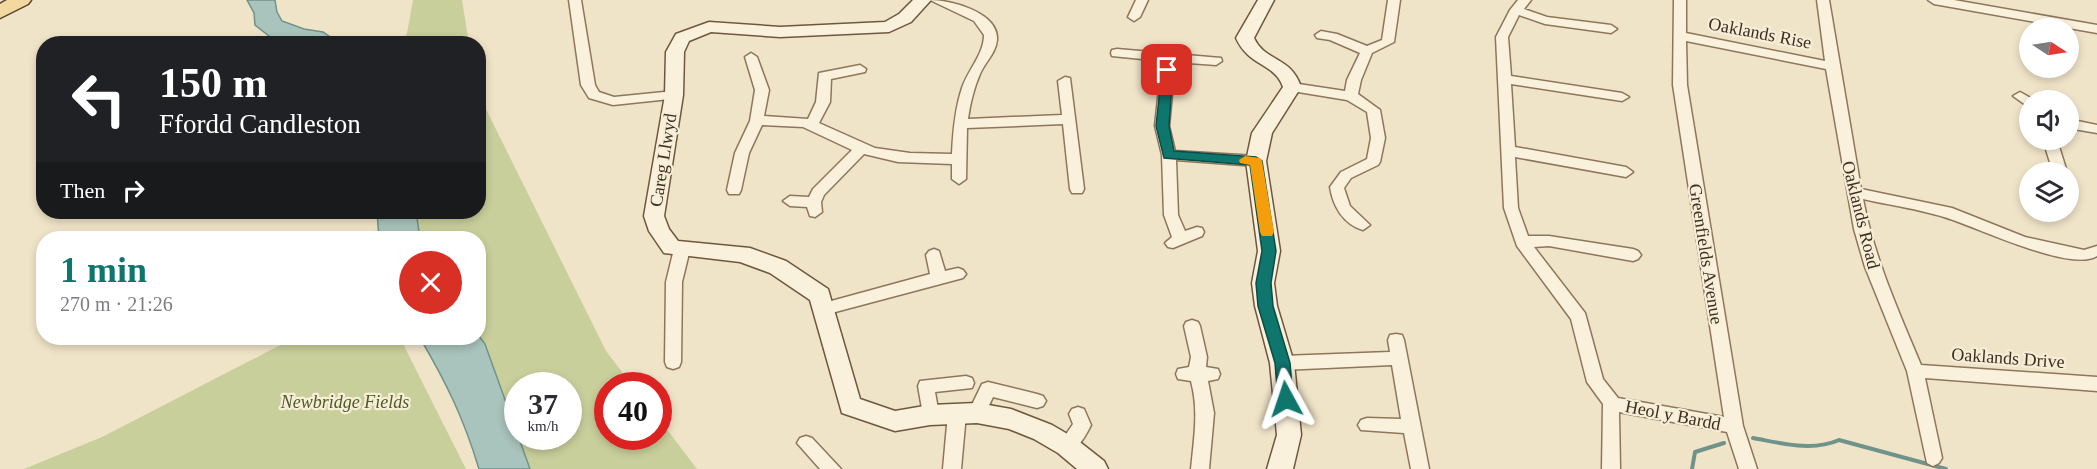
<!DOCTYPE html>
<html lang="en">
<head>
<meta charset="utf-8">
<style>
  :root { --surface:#fff; --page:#f7f7f7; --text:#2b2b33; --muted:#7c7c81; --accent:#0f766e }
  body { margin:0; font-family:"Times New Roman",serif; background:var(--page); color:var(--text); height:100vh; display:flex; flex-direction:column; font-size:22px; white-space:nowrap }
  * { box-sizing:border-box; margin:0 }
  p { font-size:20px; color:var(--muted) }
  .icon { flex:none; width:33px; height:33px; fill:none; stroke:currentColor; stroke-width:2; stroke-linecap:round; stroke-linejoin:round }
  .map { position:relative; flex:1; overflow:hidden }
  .details { position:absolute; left:36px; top:231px; width:450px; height:114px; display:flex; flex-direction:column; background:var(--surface); border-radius:24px; box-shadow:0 3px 9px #0003 }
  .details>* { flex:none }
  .guide { position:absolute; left:36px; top:36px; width:450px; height:183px; border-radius:24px; box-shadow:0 3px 9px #0003; background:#202124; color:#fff; overflow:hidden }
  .needle { width:39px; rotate:102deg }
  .controls { position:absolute; left:2019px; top:18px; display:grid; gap:12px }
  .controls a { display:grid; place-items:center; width:60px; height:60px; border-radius:50%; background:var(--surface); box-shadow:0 3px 9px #0003; font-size:30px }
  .speed { position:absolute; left:504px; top:372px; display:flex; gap:12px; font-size:30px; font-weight:700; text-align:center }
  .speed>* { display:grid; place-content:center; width:78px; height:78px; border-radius:50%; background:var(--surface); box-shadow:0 3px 9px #0003; line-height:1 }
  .speed small { font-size:15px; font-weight:400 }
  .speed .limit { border:9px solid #d22; background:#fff; color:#111 }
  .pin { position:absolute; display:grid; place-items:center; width:51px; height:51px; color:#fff; margin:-26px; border-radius:12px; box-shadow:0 3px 9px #0006 }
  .me { position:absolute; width:66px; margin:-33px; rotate:355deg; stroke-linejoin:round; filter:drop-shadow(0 0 4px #0008) }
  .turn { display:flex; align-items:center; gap:21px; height:126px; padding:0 24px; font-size:27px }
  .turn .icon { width:78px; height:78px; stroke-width:2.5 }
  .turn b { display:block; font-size:42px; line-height:51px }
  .then { display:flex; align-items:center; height:57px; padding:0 24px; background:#0003; gap:12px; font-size:22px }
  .round { display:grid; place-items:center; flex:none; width:63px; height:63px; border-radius:32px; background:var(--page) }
  .summary { display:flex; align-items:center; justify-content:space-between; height:102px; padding:0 24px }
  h1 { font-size:36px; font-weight:700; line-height:45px; color:var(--accent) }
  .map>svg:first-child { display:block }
  .green { fill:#c9cf9b }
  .water { fill:#a9c4bc; stroke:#6f938a; stroke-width:1.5 }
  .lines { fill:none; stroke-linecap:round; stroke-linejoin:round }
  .stream { stroke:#6f938a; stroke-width:4 }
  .street-casing { stroke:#8d765c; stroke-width:3 }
  .secondary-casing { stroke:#6f573f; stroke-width:3 }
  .primary-casing { stroke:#5b4430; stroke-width:3 }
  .street { fill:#faf1dc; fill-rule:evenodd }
  .secondary { fill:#faf1dc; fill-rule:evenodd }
  .primary { fill:#f3d9a0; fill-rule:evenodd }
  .route { fill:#0f766e; stroke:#0a4d48; stroke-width:1.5 }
  .slow { fill:#f59e0b }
  .labels { text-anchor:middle; stroke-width:4.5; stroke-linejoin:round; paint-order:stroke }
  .street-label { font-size:18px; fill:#3d2e20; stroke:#f7eed8 }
  .park-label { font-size:18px; font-style:italic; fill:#4d5a26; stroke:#f7eed8 }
</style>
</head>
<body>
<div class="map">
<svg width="2097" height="469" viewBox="0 0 2097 469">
  <rect width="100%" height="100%" fill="#f0e4c8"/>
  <g class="green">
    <path d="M413,0H462L469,43H402L407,33Z"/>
    <path d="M479,95L606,351L632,385L608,386V436H658L659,419L697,469H530L518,437L568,436V386H518L517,434L485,344L479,336L478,238H420L416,212H478Z"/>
    <path d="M294,338H400L466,469H24L102,437Z"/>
  </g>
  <g class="water">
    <path d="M247,0H275L277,12L282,21L304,29L323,32L339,43H278L255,25L254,13Z"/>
    <path d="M377,212H416L420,238H379Z"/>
    <path d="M479,336L485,344L530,469H479C464,419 446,382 420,338Z"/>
  </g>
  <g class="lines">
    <g class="stream">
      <path d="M1753,438C1781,443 1812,452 1839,440L1946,469"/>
      <path d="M1692,469L1695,452L1724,443"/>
    </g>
    <defs>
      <g id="street">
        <path d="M569,0H581L595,85L599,92L614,97L674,91L679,92L681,95L679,98L613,105L589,98L581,85Z"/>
        <path d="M930,0C950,0 999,12 997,40C996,53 985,62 980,74C974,88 970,104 968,119L1062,115L1058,81L1065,77L1070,78L1084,189L1082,193H1072L1070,189L1063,124L967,128L966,179L959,184L952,179V164L898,162L864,154L824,195L821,202L822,212L815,217L810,216L807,207L790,206L783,201L790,196L809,197L813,189L852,150L803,127L762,125L749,153L741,190L739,194H729L727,190L735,153L750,121L755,90L745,57L751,53L757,57L769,90L764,116L808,119L816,102L819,73L860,65L866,69L865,72L831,79L830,102L819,123L875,148L910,153L952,154C953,132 955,109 962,88C968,70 984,54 984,35L974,21Z"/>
        <path d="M1136,0H1148L1140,17L1134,21L1128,17Z"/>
        <path d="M1388,0H1400L1394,42L1372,53L1361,80L1358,94L1380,110L1385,138L1380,162L1378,165L1351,178L1344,188L1350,206L1370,225L1363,230C1343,224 1333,206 1330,187L1341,172L1367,159L1371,138L1367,112L1347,100L1292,91L1285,87L1292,83L1345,91L1347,80L1360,53L1330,40L1317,38L1315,35L1321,31L1337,34L1367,46L1382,40Z"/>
        <path d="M1518,0H1531L1524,9L1547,17L1611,25L1617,29L1611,33L1545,24L1519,15L1508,37L1511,76L1622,93L1629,97L1622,101L1511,84L1515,147L1626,167L1633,172L1626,177L1515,157L1518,208L1528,236H1549L1633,249L1638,251L1641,255L1638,259L1633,261L1549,246L1534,247L1585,313L1603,379L1618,398L1724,417L1673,85L1674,0H1686V33L1825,61L1817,0H1829L1861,189L1952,208L2025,237L2084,250L2097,246V256C2070,273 1975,226 1944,217C1918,209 1890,205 1863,199C1874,257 1898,310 1921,365L2097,377V391L1925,378L1942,458L1939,463L1933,466L1927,463L1907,371L1865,267L1854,229L1826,69L1686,41L1687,85L1743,426L1757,469H1739L1727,432L1619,412L1620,469H1602L1603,404L1587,382L1571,319L1517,246L1504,208L1496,37L1510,10Z"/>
        <path d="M1928,0H1954L2097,25V33L1934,4Z"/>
        <path d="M1117,49L1221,58L1222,61L1216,65L1175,62L1169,126L1175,151L1256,156L1263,161L1256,166L1176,160L1178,215L1185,231L1197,227L1202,228L1204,232L1202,236L1173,248L1168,247L1165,243L1172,237L1164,215L1162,155L1155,126L1162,61L1112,56L1111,53L1112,50Z"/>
        <path d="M2020,92L2034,100H2030V108L2013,96Z"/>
        <path d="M2068,119L2097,125V133L2068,128Z"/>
        <path d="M2043,140H2057L2067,172H2053Z"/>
        <path d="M682,243L687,245L690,249L682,282L681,362L679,367L673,369L667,367L665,362L666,282L674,249L677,245Z"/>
        <path d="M934,249L939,251L945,271L958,268L963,270L966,274L963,278L824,315L818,313L816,309L818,305L824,303L930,274L926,255L929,251Z"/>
        <path d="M1192,320L1198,322L1200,326L1207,357L1206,367L1218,369L1220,374L1218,379L1208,381L1214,413L1209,469H1191C1194,439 1199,410 1191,381L1178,379L1176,374L1178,369L1189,367L1191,357L1184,326L1186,322Z"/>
        <path d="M1396,334L1402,335L1404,340L1429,469H1411L1404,433L1361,430L1358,425L1361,420L1367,418L1401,419L1392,365L1282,370L1276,368L1274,363L1276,358L1282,356L1390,352L1388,340L1390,335Z"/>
        <path d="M966,376L972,378L974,383L972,388L935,392L939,415L936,420L930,422L924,420L918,386L920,381Z"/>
        <path d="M988,382L1037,394L1043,396L1046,401L1043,406L1037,408L993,397L983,418L977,420L971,418L968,413L982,384Z"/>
        <path d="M957,407L963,409L966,414L961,469H943L948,414L951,409Z"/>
        <path d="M1078,407L1084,409L1091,425C1085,437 1075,456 1061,451L1058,446L1073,424L1069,414L1072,409Z"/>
        <path d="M806,436L812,438L841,469H820L797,443L800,438Z"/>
      </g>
      <g id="secondary">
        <path d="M913,0H931L911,22L889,32L780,37L711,32L689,41L684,52L683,95L664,216L669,229L678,241L750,248L786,261L828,289L860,399L895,411L930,405L977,403L1011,409L1052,425L1076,439L1104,461L1108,469H1077L1058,453L1034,439L1009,429L977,423L930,425L895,431L842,413L810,300L770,273L740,262L664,253L649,231L644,216L665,95L666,52L676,34L709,22L780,27L885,22L899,14Z"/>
        <path d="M1258,0H1274L1254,38C1265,62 1291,56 1301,87L1272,133L1266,161L1280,251L1274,283L1277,306L1294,363L1301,435L1293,469H1267L1277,435L1270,363L1255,306L1252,283L1258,251L1246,161L1252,133L1283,87C1275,63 1249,67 1236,38Z"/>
      </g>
      <path id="primary" d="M7,0H31L28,4L0,18V4Z"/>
    </defs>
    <use href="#street" class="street-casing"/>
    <use href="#secondary" class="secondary-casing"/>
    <use href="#primary" class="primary-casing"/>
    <use href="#street" class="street"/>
    <use href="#secondary" class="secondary"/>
    <use href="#primary" class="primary"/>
  </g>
  <path class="route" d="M1167,66L1173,70L1169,126L1174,151L1256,157L1262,161L1276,251L1271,283L1273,306L1290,363L1293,399L1291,403L1286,405L1280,403L1278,399L1275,363L1258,306L1256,283L1262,251L1250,165L1164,158L1156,126L1162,70Z"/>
  <path class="slow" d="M1245,156L1260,158L1262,161L1274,232L1272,236H1262L1260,232L1250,165L1240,163L1239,160Z"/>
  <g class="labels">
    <g class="street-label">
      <text transform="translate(1760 33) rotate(11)" y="6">Oaklands Rise</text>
      <text transform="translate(663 160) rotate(-81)" y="6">Careg Llwyd</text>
      <text transform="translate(1861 215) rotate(76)" y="6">Oaklands Road</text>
      <text transform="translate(1706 254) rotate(81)" y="6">Greenfields Avenue</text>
      <text transform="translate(2008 358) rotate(4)" y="6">Oaklands Drive</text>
      <text transform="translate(1673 415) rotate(11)" y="6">Heol y Bardd</text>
    </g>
    <g class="park-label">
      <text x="345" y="408">Newbridge Fields</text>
    </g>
  </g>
</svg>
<div class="controls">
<a><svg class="needle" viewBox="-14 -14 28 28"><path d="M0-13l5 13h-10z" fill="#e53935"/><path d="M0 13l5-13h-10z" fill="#7c7c81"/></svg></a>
<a><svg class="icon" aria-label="sound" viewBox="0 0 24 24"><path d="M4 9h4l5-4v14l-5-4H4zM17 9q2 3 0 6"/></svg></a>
<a><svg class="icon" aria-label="layers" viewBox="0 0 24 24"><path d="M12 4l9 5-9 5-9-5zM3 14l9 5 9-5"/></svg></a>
</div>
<div class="speed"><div>37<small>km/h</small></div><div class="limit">40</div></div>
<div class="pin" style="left:1167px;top:70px;background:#d93025"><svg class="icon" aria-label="arrive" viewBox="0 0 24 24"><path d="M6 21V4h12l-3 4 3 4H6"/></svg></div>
<svg class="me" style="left:1286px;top:399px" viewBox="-20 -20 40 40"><path d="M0-17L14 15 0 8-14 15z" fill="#0f766e" stroke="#fff" stroke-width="4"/></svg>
<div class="guide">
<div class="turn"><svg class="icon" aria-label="left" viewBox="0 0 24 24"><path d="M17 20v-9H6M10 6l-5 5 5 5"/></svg><div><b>150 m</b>Ffordd Candleston</div></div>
<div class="then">Then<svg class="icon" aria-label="right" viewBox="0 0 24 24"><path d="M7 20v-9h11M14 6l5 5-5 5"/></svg></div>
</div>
<section class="details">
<div class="summary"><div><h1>1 min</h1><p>270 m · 21:26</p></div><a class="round" style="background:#d93025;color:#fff"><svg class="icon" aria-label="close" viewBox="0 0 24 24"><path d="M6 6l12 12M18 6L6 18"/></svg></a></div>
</section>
</div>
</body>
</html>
